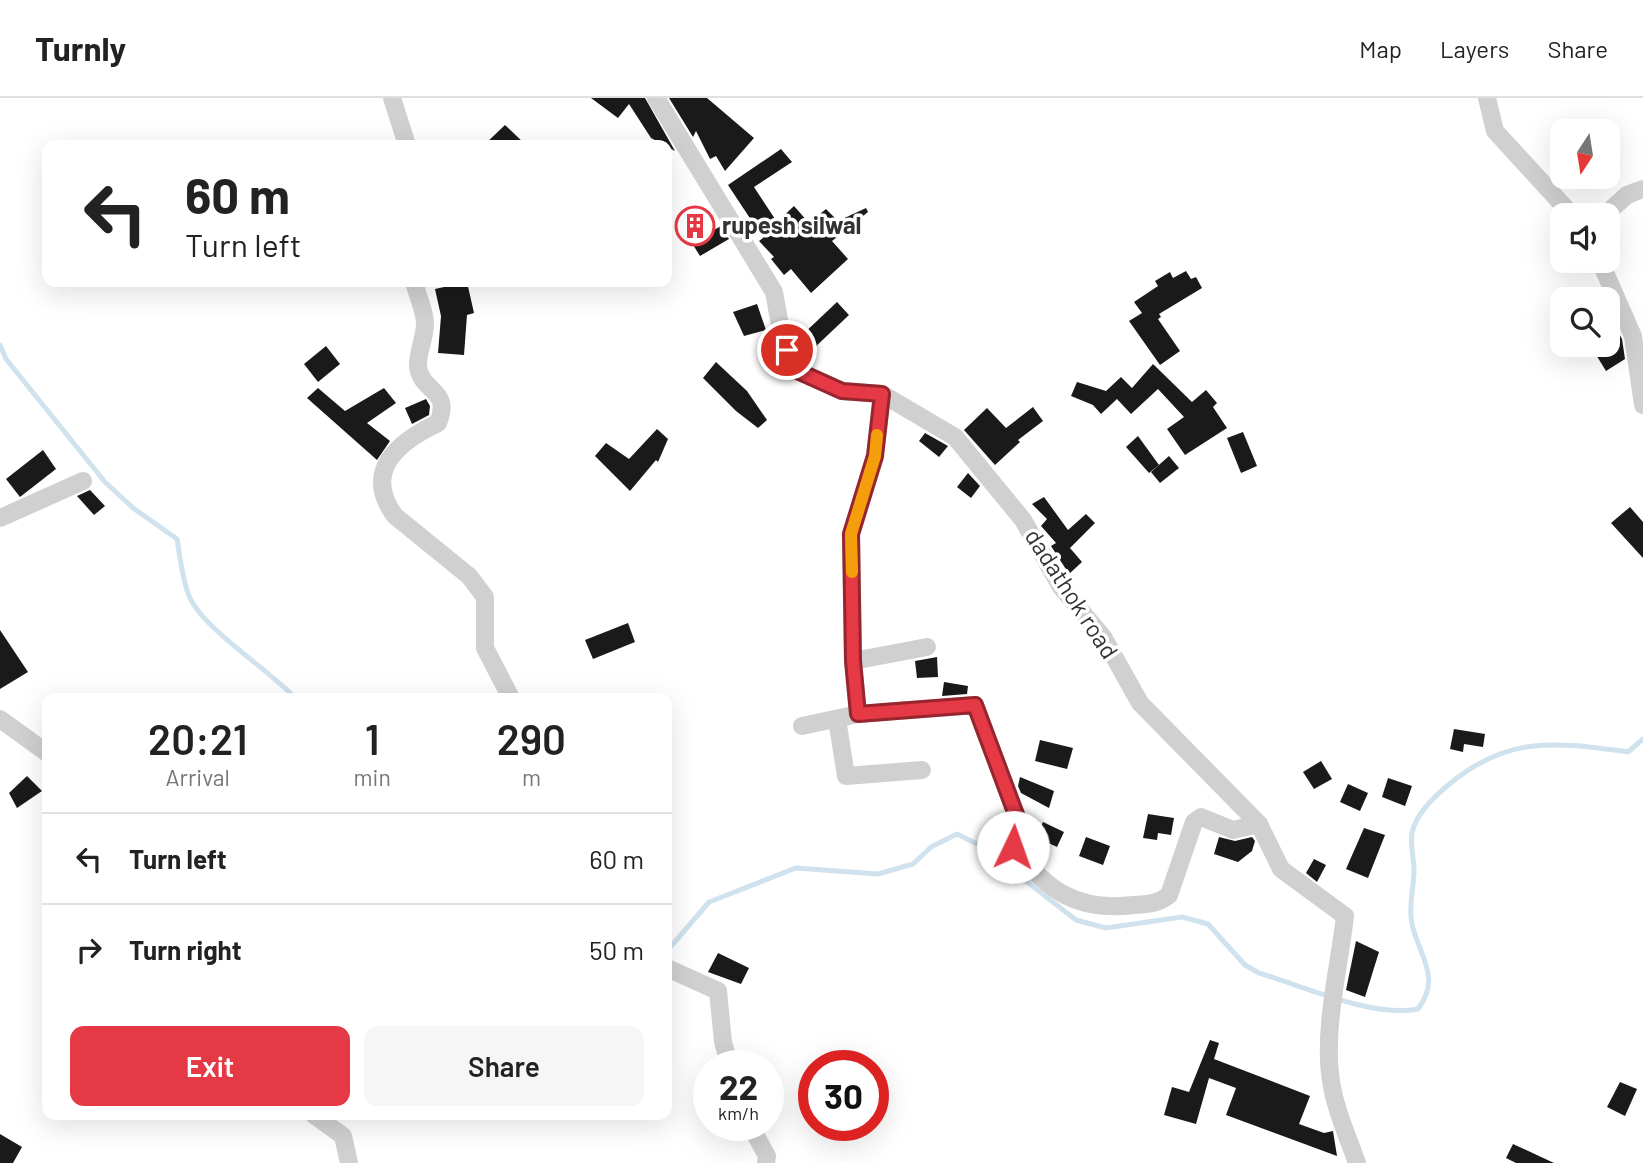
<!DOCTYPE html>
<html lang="en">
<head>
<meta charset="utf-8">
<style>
  :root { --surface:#fff; --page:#f6f6f6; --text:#222; --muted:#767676; --line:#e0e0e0; --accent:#e63946 }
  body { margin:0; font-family:Barlow,sans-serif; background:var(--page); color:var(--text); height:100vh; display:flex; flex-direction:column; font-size:26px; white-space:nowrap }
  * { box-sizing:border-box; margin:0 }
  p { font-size:23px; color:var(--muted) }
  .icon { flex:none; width:38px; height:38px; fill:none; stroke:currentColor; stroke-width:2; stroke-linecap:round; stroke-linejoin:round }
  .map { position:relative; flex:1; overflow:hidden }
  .details { position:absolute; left:42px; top:595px; width:630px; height:427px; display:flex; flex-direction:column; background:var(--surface); border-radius:14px; box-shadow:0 7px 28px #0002 }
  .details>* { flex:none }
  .hud { position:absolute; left:42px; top:42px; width:630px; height:147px; border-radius:14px; box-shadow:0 7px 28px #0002; background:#fff; color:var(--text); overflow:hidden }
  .needle { width:46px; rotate:192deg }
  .buttons { position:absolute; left:1550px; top:21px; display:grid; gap:14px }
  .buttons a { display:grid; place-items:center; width:70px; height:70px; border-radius:14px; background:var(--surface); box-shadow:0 7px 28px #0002; font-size:35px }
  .speed { position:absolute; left:693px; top:952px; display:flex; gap:14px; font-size:35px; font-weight:700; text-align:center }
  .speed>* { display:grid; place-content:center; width:91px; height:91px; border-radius:50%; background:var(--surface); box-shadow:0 7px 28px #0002; line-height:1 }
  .speed small { font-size:18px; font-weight:400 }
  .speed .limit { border:10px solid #d22; background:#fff; color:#111 }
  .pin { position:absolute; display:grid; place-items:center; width:60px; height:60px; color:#fff; margin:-30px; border:4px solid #fff; border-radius:50%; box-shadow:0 2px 7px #0007 }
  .me { position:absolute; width:77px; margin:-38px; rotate:3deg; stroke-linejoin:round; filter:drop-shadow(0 0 5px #0008) }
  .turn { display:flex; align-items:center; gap:24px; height:147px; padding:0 28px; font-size:32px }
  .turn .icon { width:91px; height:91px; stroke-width:2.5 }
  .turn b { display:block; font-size:49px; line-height:60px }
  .eta { display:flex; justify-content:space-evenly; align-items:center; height:119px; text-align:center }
  .eta b { font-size:42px; font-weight:600; line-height:49px }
  .primary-button { display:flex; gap:14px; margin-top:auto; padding:14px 28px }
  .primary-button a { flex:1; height:80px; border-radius:14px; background:var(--accent); color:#fff; font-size:28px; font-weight:600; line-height:80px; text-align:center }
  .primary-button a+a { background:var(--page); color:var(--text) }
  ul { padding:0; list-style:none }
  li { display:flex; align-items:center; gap:21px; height:91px; padding:0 28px; border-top:2px solid var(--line) }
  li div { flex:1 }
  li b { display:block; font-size:26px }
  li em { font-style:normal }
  header { display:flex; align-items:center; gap:42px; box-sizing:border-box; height:98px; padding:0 35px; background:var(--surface); border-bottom:2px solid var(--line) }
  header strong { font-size:33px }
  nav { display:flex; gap:38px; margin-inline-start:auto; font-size:24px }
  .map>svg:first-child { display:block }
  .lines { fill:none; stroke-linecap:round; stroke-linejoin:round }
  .stream { stroke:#cfe2ee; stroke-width:5 }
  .building { fill:#1a1a1a }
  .minor { stroke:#d0d0d0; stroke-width:18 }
  .route-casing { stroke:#96252e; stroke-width:18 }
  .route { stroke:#e63946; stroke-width:12 }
  .slow { stroke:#f59e0b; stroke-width:12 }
  .labels { text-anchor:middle; stroke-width:7; stroke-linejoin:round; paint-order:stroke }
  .poi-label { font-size:24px; font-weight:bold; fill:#333; stroke:#fff; text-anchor:start }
  .street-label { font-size:24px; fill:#333; stroke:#fff }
</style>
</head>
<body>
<header>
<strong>Turnly</strong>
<nav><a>Map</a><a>Layers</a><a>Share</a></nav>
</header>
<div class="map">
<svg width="1643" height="1065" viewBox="0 0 1643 1065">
  <rect width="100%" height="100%" fill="#fff"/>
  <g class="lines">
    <g class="stream">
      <path d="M0,247L6,261L105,384L133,410L177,441C180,459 182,478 188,495C199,529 269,571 295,600"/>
      <path d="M667,853L709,804L796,770L878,776L913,766L931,749L957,736L1005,760L1017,776L1076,822L1106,830L1182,819L1208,826L1245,867L1259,875C1303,888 1373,920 1418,911C1442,879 1419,858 1412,826C1408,810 1414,789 1414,773C1414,761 1410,746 1412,735C1416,716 1433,700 1447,688C1507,637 1555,644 1628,654L1643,641"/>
    </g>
  </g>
  <g class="building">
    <path d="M591,0H645L675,53L651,40L629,6L618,20Z"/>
    <path d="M669,0H707L754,40L725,73L716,58L710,61L696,33L693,39Z"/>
    <path d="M505,27L526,47H484Z"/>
    <path d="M781,51L792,64L754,89L777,124L794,108L809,125L826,111L838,123L866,110L868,114L832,143L848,161L811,195L791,171L784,177L771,161L774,159L759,143L763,140L728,87Z"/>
    <path d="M693,112L700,113L712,133L721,128L729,141L700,158L680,126L683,115Z"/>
    <path d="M1186,173L1191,181L1196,179L1202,190L1159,216L1161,219L1158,221L1180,253L1160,267L1129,223L1142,215L1134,204L1158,188L1155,183L1170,174L1173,180Z"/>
    <path d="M467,184L474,215L467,217L464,257L438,255L441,218L435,191Z"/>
    <path d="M837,204L849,217L812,252L800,239Z"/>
    <path d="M757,206L766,232L744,238L733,214Z"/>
    <path d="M1608,217L1622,241L1625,261L1606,273L1590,247H1608Z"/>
    <path d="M326,248L340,266L318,284L304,266Z"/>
    <path d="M716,264L747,293L767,322L758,330L736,313L703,280Z"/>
    <path d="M1153,266L1192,304L1206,292L1217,305L1213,309L1227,330L1185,357L1167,331L1184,319L1158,291L1131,316L1117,301L1101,316L1093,307L1071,298L1077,284L1106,293L1121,279L1132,290Z"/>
    <path d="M318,290L345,313L384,290L396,305L367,325L390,343L377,362L307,300Z"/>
    <path d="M426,301L430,308L429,317L412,326L405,310Z"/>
    <path d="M1033,309L1043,323L1018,342L1020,344L995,367L964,332L987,310L1006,330Z"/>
    <path d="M657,331L668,341L658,364L656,362L630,393L595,358L606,345L629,361Z"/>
    <path d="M1243,334L1257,368L1241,375L1227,340Z"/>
    <path d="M925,335L948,348L939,359L919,343Z"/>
    <path d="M1138,338L1159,367L1149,375L1126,349Z"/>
    <path d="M43,352L56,371L20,399L6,381Z"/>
    <path d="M1169,358L1179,370L1160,385L1151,374Z"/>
    <path d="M968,375L980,388L971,400L957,389Z"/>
    <path d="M90,392L105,408L94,417L77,398Z"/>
    <path d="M1044,399L1068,432L1086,416L1095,425L1070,450L1082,464L1069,476L1051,448L1056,445L1041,428L1047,421L1032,406Z"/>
    <path d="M1630,409L1643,424V460L1611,425Z"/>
    <path d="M628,525L635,544L593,561L585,542Z"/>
    <path d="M0,532L28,574L0,591Z"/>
    <path d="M937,559L938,579L917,580L915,563Z"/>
    <path d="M944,584L968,588L967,596L942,598Z"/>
    <path d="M1454,631L1485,636L1483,649L1464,646L1463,654L1450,651Z"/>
    <path d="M1040,642L1073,650L1067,671L1035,663Z"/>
    <path d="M1321,663L1332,681L1314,691L1303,674Z"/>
    <path d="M27,678L42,693L17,710L9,695Z"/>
    <path d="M1020,679L1054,693L1049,710L1021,695L1018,688Z"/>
    <path d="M1388,680L1412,688L1405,708L1382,699Z"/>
    <path d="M1348,686L1368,695L1360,713L1340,704Z"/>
    <path d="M1148,716L1174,720L1171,737L1158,735L1157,742L1143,740Z"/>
    <path d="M1043,724L1064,734L1057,749L1036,739Z"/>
    <path d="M1364,730L1385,737L1368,780L1346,771Z"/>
    <path d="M1086,739L1110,748L1103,767L1079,758Z"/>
    <path d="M1219,739L1235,743L1252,739L1255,743L1252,753L1238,764L1214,756Z"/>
    <path d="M1314,761L1326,767L1317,784L1306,775Z"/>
    <path d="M1356,843L1379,854L1365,899L1346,892Z"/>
    <path d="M718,855L749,870L741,886L708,874Z"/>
    <path d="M1210,942L1219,945L1214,961L1310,998L1299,1026L1324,1035L1333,1033L1337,1058L1226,1017L1236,990L1209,980L1196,1026L1164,1017L1172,989L1189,994Z"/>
    <path d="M1620,984L1637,991L1625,1018L1607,1009Z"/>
    <path d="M0,1036L22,1049L13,1065H0Z"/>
    <path d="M1513,1046L1554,1065H1516L1506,1060Z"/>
  </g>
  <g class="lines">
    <g class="minor">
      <path d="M392,0L407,47"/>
      <path d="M656,0L774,194L781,233L794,271L842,293L882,296L955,339L1023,422L1061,489L1103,539L1140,605L1259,726L1281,771L1345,818C1339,871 1323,931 1331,983C1335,1011 1348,1039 1357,1065"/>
      <path d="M1487,0L1495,33L1572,117"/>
      <path d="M1605,117L1627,97L1643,91"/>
      <path d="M1600,163L1633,238L1643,307"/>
      <path d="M414,184C417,197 425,212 425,226C425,240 417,255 418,269C422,295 452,291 438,325C398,344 362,373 395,418L469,478L485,499V550L511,600"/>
      <path d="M0,420L83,383"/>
      <path d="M853,563L927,549"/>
      <path d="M858,616L853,563L851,436L875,358L882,296"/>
      <path d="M0,621L47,655"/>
      <path d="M837,621L846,678L922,672"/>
      <path d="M802,628L858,616L975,607L1018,721L1013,749C1047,792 1076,814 1134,807C1147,806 1158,806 1169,797L1194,724L1201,719L1233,732L1259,726"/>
      <path d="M667,870L718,893L723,944L730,968"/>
      <path d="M314,1017L343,1038L349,1065"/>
      <path d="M750,1027L767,1058L766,1065"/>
    </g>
  </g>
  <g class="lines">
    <defs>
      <path id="route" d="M787,252L793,271L842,293L882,296L875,358L851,436L853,563L858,616L975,607L1018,722L1013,749"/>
    </defs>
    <use href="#route" class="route-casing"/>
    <use href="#route" class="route"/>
    <path class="slow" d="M852,474L851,436L875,358L877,337"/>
  </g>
  <defs>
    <symbol id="building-ring" viewBox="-11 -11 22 22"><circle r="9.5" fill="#fff" stroke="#e63946" stroke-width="1.5"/><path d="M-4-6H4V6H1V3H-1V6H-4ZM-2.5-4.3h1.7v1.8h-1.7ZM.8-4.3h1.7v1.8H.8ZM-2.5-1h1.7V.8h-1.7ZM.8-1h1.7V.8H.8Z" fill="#e63946"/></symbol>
  </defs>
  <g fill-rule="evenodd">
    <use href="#building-ring" x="673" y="106" width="44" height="44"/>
  </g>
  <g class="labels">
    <g class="poi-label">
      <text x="722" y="136">rupesh silwal</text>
    </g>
    <g class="street-label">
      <text transform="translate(1071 496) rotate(57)" y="8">dadathok road</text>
    </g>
  </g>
</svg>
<div class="buttons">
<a><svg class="needle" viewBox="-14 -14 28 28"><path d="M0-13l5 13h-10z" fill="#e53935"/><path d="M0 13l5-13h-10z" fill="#767676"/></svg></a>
<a><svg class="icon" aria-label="sound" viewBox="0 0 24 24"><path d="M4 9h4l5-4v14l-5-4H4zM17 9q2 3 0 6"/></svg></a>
<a><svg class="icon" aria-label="search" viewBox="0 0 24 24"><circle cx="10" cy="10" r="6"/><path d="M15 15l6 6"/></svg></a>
</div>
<div class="speed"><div>22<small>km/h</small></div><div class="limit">30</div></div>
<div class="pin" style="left:787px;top:252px;background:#d93025"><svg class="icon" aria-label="arrive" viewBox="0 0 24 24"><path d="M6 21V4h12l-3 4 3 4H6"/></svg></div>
<svg class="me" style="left:1013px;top:749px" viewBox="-20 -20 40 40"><circle r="19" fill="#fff"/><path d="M0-13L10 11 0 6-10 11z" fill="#e63946"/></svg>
<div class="hud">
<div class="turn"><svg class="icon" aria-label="left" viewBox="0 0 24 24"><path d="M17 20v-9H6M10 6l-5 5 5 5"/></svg><div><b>60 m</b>Turn left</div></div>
</div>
<section class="details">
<div class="eta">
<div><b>20:21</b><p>Arrival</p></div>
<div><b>1</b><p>min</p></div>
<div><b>290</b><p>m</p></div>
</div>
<ul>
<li><svg class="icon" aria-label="left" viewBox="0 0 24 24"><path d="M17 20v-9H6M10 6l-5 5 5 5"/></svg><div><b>Turn left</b></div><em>60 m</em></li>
<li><svg class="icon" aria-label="right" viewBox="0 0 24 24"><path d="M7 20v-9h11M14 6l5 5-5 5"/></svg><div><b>Turn right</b></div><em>50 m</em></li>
</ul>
<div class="primary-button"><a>Exit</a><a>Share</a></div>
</section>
</div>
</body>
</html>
